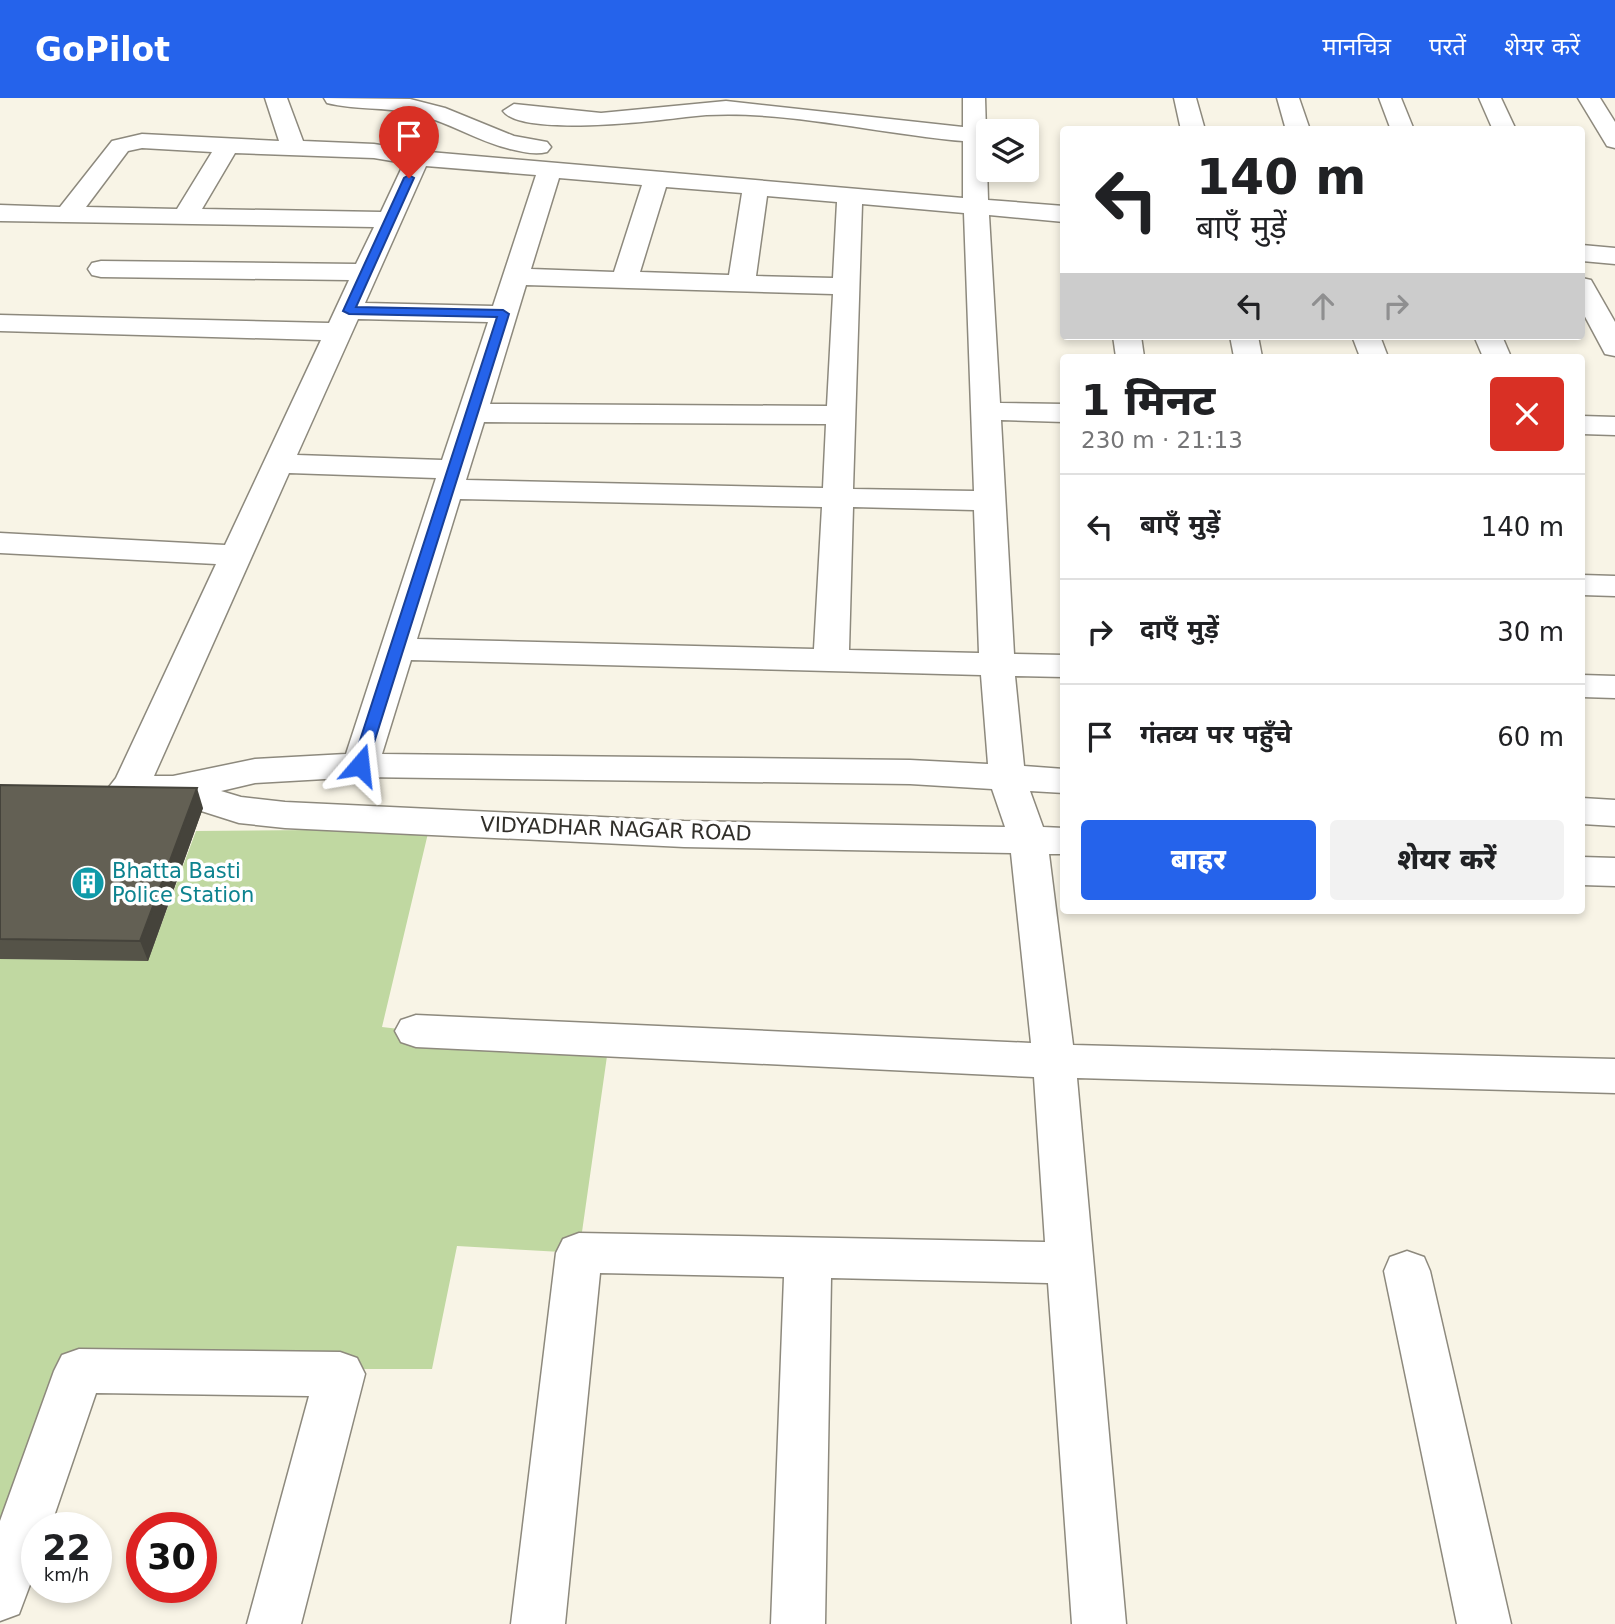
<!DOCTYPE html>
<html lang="hi">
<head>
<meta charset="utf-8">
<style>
  :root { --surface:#fff; --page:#f2f2f2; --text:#202124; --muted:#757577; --line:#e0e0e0; --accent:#2563eb }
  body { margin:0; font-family:"DejaVu Sans","Noto Sans Devanagari",sans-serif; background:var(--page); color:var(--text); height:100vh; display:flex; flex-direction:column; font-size:26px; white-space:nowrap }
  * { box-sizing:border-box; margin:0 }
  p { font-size:23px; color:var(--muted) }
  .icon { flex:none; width:38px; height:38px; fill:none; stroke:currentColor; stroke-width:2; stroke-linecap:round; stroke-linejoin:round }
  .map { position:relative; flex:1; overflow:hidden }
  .sheet { position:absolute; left:1060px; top:256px; width:525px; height:560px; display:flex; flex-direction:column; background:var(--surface); border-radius:7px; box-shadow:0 4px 10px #0003 }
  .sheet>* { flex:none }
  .banner { position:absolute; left:1060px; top:28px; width:525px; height:214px; border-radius:7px; box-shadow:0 4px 10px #0003; background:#fff; color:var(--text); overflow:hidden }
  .buttons { position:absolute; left:976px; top:21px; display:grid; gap:14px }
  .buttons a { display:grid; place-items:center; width:63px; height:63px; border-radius:7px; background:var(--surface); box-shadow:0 4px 10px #0003; font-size:35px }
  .speed { position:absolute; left:21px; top:1414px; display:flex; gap:14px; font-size:35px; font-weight:700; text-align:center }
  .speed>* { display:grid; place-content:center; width:91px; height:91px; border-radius:50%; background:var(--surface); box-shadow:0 4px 10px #0003; line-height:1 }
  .speed small { font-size:18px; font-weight:400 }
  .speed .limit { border:10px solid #d22; background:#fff; color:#111 }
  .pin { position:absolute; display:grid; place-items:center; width:60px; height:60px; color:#fff; margin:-72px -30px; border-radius:50% 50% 50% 0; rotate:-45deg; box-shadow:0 0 7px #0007 }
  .pin .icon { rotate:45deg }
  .me { position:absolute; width:77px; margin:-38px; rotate:17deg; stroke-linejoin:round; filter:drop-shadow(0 0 5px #0008) }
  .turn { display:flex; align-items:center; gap:24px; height:147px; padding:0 21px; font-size:32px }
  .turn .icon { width:91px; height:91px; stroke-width:2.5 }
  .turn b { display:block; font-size:49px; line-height:60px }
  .lanes { display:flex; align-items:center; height:66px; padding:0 21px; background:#0003; justify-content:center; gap:35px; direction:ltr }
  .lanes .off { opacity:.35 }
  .round { display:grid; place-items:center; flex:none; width:74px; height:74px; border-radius:7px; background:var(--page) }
  .summary { display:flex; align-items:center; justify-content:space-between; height:119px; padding:0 21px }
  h1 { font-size:42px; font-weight:800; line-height:52px }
  .primary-button { display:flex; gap:14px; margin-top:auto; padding:14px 21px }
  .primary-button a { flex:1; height:80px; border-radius:7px; background:var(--accent); color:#fff; font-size:28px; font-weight:800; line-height:80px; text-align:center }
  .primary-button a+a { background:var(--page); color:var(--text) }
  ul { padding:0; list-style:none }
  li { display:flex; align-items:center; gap:21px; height:105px; padding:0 21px; border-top:2px solid var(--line) }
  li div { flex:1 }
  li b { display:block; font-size:26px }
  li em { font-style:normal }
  header { display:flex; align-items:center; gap:42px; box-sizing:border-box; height:98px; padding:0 35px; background:var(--accent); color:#fff }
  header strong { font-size:33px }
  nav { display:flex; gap:38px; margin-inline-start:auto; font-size:24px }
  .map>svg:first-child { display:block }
  .green { fill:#c0d8a1 }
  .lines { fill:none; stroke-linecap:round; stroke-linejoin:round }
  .minor-casing { stroke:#8d897d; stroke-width:3 }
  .minor { fill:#fff; fill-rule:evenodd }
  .wall { fill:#555348 }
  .shaded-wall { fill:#45433b }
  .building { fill:#636054; stroke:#45433b; stroke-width:2 }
  .route { fill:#2563eb; stroke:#184099; stroke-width:2 }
  .labels { text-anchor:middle; stroke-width:7; stroke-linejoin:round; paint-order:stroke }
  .street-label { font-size:21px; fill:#312f2a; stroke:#fff }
  .culture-label { font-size:21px; fill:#0d838f; stroke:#fff; text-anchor:start }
</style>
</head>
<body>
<header>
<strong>GoPilot</strong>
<nav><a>मानचित्र</a><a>परतें</a><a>शेयर करें</a></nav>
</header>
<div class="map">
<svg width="1615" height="1526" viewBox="0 0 1615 1526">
  <rect width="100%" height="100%" fill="#f8f4e6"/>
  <path class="green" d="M429,731L382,929L416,933L610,937L579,1155L457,1148L432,1271H68L0,1460V861L148,862L196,733Z"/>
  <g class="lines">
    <defs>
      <g id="minor">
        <path d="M265,0H287L303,43L374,46L418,53L963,100V43C877,36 769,8 686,19C655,23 521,39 503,13L514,6L601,15L726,3L963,29V0H985L988,102L1064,108V124L989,117L1000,305L1064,306V324L1001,322L1014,556L1064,557V579L1015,578L1024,668L1064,671V695L1030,693L1043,729L1064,730V756H1049L1073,947L1615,961V995L1077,980L1126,1526H1072L1048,1185L831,1180L825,1526H771L784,1179L600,1175L565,1526H511L556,1155L563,1141L579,1135L1045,1144L1034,979L416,949L401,944L395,933L401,922L416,917L1031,945L1011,755L684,749L285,730L239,725L173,704L114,698L109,689L116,680L216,466L0,455V435L225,447L321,242L0,233V217L329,225L349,182L101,179L92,177L88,171L92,165L101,163L356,166L374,129L0,123V107L60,109L112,43L142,36L279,43ZM142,50L212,54L177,111L86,109L128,53ZM235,55L374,60L404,65L381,114L202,111ZM426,68L536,77L493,208L365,205ZM559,80L642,87L614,174L531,171ZM666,89L742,95L729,177L640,174ZM767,98L837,104L833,180L756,178ZM862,106L964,115L974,393L853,391ZM526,187L833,196L827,308L490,306ZM358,221L488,224L442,362L297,357ZM484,324L826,326L823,390L466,382ZM289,375L436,380L346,656L255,661L173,678H154ZM460,401L822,409L814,551L417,541ZM853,409L974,412L979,555L849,552ZM411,562L981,577L988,666L910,662L382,656ZM360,679L910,686L992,691L1005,729L684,723L285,704L241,699L221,693L255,685Z"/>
        <path d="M324,0L410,1L445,10L514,38L547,44L551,49L547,54C535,57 523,54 510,51C477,43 447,23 413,15C385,9 355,12 327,5Z"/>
        <path d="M1174,0H1196L1205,32H1181Z"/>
        <path d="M1277,0H1299L1310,32H1286Z"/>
        <path d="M1379,0H1401L1414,32H1391Z"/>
        <path d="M1479,0H1501L1516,32H1493Z"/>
        <path d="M1578,0H1600L1615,24V50L1607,48Z"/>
        <path d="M1582,147L1615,150V166L1582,163Z"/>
        <path d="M1582,180L1591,182L1615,224V258L1605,256L1582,213Z"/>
        <path d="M1113,238H1141L1144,259H1116Z"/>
        <path d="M1230,238H1258L1262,259H1234Z"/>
        <path d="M1352,238H1380L1388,259H1360Z"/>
        <path d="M1474,238H1502L1511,259H1483Z"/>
        <path d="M1582,318L1615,319V337L1582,336Z"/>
        <path d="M1582,477L1615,478V498L1582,497Z"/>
        <path d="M1582,577L1615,578V600L1582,599Z"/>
        <path d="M1582,700L1615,702V728L1582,726Z"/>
        <path d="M1582,759L1615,760V788L1582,787Z"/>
        <path d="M1407,1153L1424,1159L1430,1173L1511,1526H1457L1384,1173L1390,1159Z"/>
        <path d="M79,1251L340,1254L357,1260L365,1276L301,1526H247L309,1298L96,1295L50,1430H37V1468L19,1516L0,1523V1423L54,1273L62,1257Z"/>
      </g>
    </defs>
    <use href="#minor" class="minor-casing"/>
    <use href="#minor" class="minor"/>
  </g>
  <path class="wall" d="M0,687L203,710L148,863L0,861Z"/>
  <path class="shaded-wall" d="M197,690L203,710L148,863L140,843Z"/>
  <path class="building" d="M0,687L197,690L140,843L0,841Z"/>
  <path class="route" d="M409,77L414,80L356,209L503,212L509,216L367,667L360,672L352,667L497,219L349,216L343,213L404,80Z"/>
  <defs>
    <symbol id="building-disc" viewBox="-11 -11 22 22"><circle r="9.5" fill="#0f9aa8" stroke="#fff"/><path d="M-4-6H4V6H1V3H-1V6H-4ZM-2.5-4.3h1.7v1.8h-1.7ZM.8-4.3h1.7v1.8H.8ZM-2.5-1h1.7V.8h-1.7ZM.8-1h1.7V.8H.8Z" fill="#fff"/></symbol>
  </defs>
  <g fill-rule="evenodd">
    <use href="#building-disc" x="69" y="766" width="38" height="38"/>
  </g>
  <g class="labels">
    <g class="street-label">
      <text transform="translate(616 731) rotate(2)" y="7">VIDYADHAR NAGAR ROAD</text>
    </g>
    <g class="culture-label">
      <text x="112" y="780">Bhatta Basti<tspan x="112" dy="24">Police Station</tspan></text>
    </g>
  </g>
</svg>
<div class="buttons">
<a><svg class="icon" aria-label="layers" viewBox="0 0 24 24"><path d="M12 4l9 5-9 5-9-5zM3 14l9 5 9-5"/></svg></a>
</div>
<div class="speed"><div>22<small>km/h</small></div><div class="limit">30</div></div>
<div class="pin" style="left:409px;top:80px;background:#d93025"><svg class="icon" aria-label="arrive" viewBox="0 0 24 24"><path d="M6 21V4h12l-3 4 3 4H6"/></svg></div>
<svg class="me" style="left:360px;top:667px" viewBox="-20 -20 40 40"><path d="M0-17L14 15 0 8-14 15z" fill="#2563eb" stroke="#fff" stroke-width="4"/></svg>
<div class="banner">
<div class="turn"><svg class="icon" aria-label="left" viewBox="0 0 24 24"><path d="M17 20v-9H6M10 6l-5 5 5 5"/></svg><div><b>140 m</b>बाएँ मुड़ें</div></div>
<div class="lanes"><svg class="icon" aria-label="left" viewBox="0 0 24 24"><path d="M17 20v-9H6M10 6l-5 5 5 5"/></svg><svg class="icon off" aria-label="ahead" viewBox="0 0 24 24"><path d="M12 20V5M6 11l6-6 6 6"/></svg><svg class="icon off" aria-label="right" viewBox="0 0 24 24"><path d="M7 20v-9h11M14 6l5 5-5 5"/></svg></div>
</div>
<section class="sheet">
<div class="summary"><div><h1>1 मिनट</h1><p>230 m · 21:13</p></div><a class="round" style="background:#d93025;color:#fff"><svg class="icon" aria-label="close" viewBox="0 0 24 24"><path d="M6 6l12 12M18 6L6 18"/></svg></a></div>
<ul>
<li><svg class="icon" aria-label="left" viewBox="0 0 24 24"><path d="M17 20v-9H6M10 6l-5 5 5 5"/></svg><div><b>बाएँ मुड़ें</b></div><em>140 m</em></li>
<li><svg class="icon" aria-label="right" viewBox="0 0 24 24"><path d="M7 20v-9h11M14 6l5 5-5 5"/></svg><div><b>दाएँ मुड़ें</b></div><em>30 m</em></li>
<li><svg class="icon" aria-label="arrive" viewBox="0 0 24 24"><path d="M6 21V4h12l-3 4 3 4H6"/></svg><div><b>गंतव्य पर पहुँचे</b></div><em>60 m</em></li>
</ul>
<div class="primary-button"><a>बाहर</a><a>शेयर करें</a></div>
</section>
</div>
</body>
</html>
